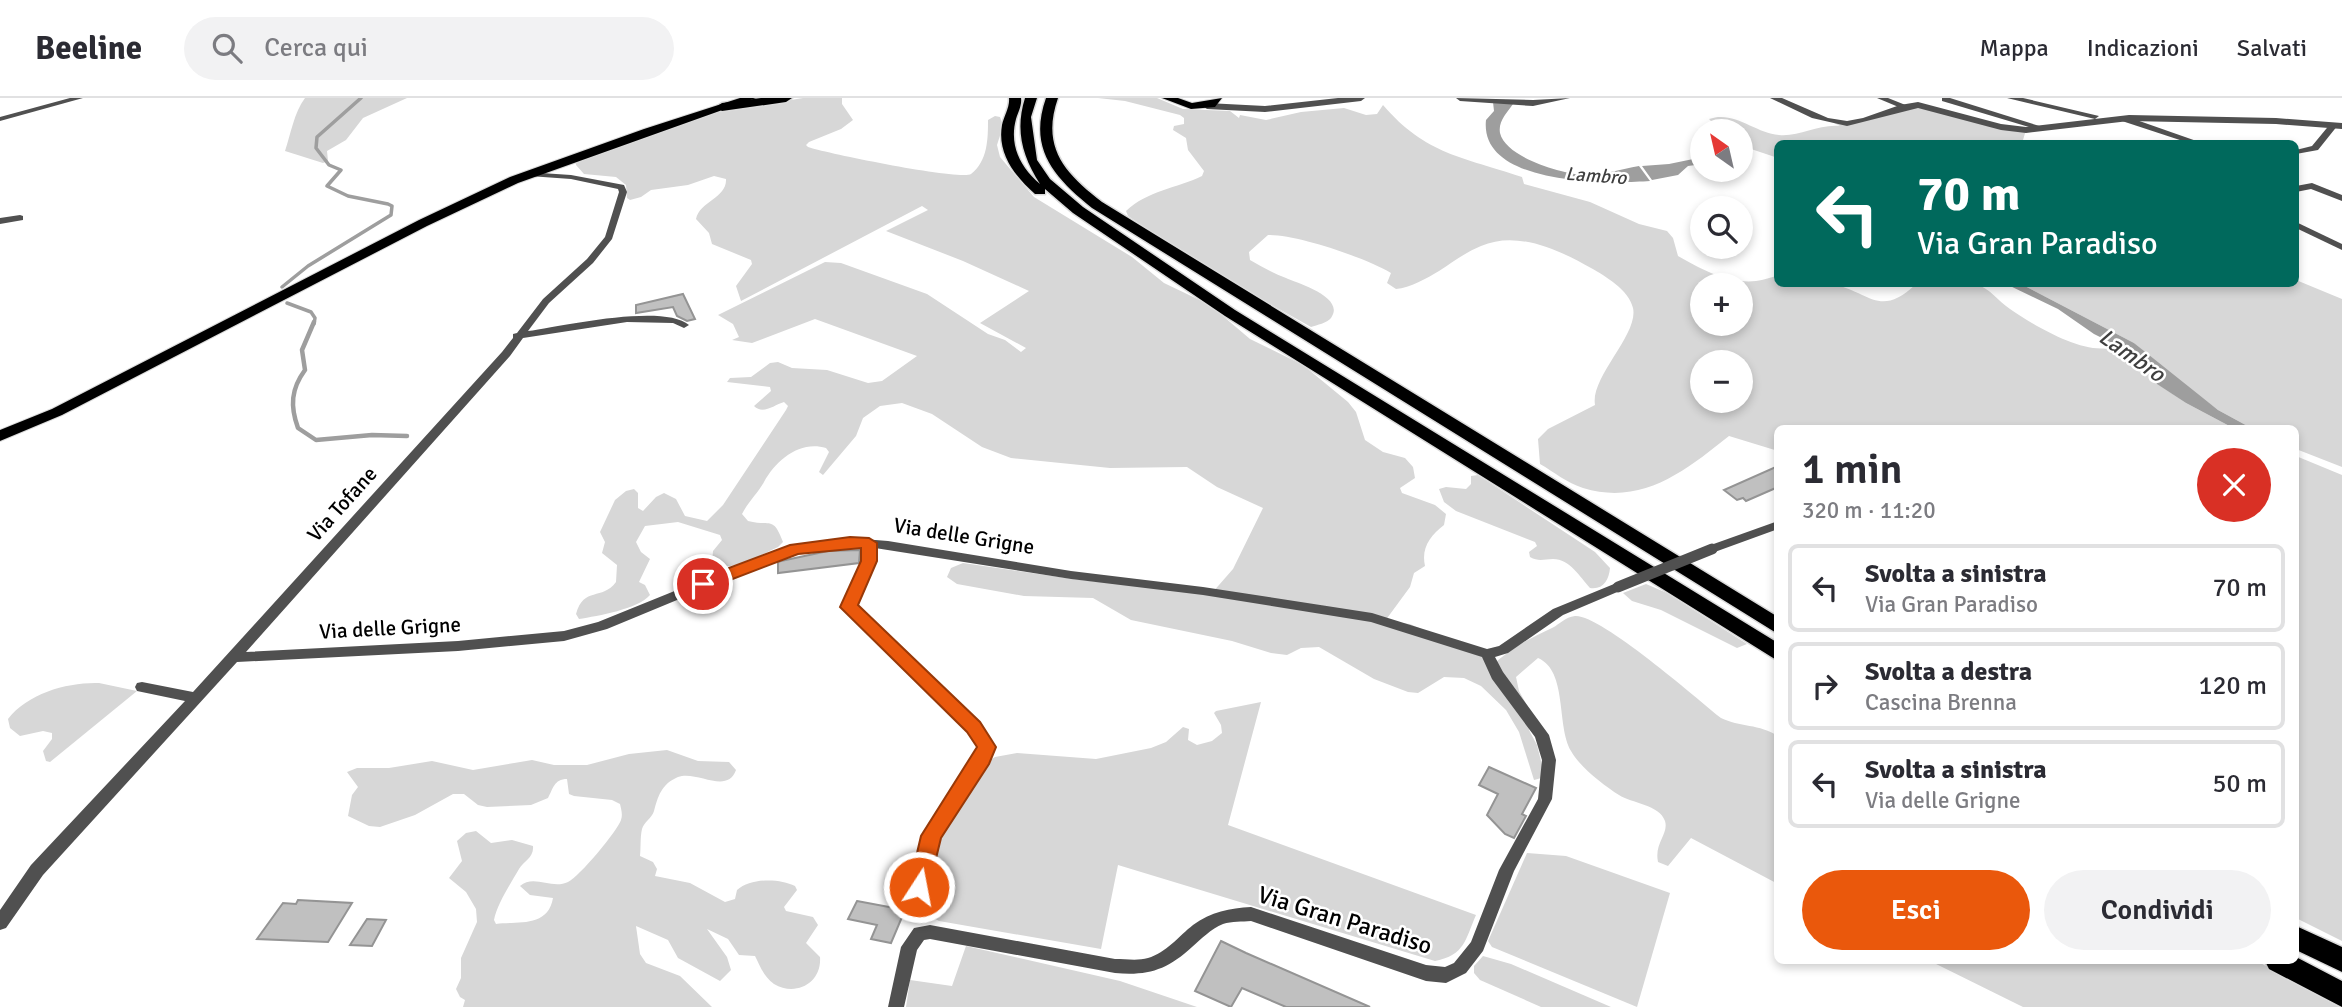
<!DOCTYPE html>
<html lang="it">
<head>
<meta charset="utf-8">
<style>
  :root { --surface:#fff; --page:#f2f2f3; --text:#2b2b33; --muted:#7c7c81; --line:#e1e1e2; --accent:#ea580c }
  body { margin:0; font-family:Signika,sans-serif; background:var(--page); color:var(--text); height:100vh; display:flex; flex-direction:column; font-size:26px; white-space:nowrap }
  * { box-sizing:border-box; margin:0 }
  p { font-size:23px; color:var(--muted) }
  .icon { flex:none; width:38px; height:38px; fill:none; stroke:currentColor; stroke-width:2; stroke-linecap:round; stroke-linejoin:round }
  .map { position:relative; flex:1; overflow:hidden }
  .panel { position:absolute; left:1774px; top:327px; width:525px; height:539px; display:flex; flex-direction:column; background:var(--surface); border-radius:10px; box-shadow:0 4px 10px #0003 }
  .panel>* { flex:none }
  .hud { position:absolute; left:1774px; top:42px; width:525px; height:147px; border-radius:10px; box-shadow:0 4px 10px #0003; background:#00695c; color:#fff; overflow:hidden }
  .needle { width:46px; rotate:326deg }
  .tools { position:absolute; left:1690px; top:21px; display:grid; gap:14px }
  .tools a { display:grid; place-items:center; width:63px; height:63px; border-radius:50%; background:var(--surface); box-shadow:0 4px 10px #0003; font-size:35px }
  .pin { position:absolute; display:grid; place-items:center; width:60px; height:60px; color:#fff; margin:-30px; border:4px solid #fff; border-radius:50%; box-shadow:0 2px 7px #0007 }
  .me { position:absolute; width:77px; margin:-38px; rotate:11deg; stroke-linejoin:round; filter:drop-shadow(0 0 5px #0008) }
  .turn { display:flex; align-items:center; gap:24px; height:147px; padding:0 28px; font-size:32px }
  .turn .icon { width:91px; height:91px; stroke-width:2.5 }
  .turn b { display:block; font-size:49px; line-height:60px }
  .round { display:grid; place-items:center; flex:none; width:74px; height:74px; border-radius:37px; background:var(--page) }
  .overview { display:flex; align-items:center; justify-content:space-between; height:119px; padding:0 28px }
  h1 { font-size:42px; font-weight:600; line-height:52px }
  .primary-button { display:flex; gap:14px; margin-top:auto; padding:14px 28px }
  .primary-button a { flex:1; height:80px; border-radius:42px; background:var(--accent); color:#fff; font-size:28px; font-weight:600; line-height:80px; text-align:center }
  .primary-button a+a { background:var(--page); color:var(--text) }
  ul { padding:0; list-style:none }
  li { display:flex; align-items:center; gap:21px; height:88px; margin:0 14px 10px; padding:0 14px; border:4px solid var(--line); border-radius:10px }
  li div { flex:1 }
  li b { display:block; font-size:26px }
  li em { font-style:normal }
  header { display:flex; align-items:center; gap:42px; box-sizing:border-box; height:98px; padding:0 35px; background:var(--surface); border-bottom:2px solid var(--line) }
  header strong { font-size:33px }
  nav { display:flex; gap:38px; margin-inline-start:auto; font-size:24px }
  .search { width:490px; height:63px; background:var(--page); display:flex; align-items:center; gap:18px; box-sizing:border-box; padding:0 24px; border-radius:38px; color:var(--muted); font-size:26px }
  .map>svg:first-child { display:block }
  .green { fill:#d7d7d7; fill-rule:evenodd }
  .water { fill:#9e9e9e }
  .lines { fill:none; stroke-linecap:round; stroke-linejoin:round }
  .stream-far1 { stroke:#9e9e9e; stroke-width:3.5 }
  .stream { stroke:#9e9e9e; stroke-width:4.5 }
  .building { fill:#c0c0c0; stroke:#949494; stroke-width:2 }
  .primary-casing { stroke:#dbdbdb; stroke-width:2 }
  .trunk-casing { stroke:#dbdbdb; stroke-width:3 }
  .minor { fill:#505050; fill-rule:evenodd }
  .tertiary { fill:#505050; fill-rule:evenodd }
  .primary { fill:#000; fill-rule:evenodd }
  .trunk { fill:#000; fill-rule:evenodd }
  .minor-bridge { stroke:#505050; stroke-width:11 }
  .route { fill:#ea580c; stroke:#983908; stroke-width:2 }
  .labels { text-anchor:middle; stroke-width:5; stroke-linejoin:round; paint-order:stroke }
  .far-water-label { font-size:19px; font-style:italic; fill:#3f3f3f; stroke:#fff }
  .street-label { font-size:21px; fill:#000; stroke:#fff }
  .water-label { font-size:23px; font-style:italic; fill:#3f3f3f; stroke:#fff }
  .near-street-label { font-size:24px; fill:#000; stroke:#fff }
</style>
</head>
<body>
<header>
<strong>Beeline</strong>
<div class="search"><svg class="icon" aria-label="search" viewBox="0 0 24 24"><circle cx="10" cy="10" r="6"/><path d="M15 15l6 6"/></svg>Cerca qui</div>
<nav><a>Mappa</a><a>Indicazioni</a><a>Salvati</a></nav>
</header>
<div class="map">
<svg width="2342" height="909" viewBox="0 0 2342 909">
  <rect width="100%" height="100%" fill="#fff"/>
  <g class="green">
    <path d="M305,0H407L363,20L346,42L327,53L328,63L323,65L285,53C291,35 294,15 305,0Z"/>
    <path d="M803,0H842V6L853,22L841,31L809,44L806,47L808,49C825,55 962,83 971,76C988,63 988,40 988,22L995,18L1000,19L1003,28L997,47L1000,59L1034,99L1132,159L1164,185L1210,207L1250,241L1303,267L1348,304L1356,314L1365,342L1383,354L1405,360L1413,369L1415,380L1400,390L1402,395L1435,407L1446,416L1444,427C1430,438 1421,450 1425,468L1414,475L1410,489L1385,523L1410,526L1496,564C1516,547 1529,541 1552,530C1560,526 1565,519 1575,518C1600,516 1696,600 1721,620C1739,629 1760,626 1778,638V786L1691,740L1668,768L1658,764C1654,745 1669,736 1665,723C1660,707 1631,705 1619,697C1603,687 1580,669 1571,653C1556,627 1568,573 1538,560L1516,579L1519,593L1528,609L1529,632L1537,647L1545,679L1534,682L1519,634L1506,612L1481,588L1464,580L1444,579L1418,595L1408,594L1374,581L1319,549L1301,550L1287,557L1271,555L1232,543L1131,522L1093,500L1024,498L957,486L947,479L951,470L963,465L1080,482L1212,495L1233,471L1263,410L1217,389L1187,369L1110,370L1011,360L982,349L932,316L902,305L880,308L863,320L856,338L823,377L819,374L829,354L826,350C800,342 776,362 764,384C758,395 748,404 742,416L748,423C770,429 773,417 783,444L778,449C760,457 731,476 712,465L713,453L722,442L720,437L678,424L645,428L636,444L641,454L650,461L639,484L645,487L650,497C638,511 598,518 579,521L576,516C584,488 602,503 616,484L617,467L602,455L605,444L600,434L615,402L626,393L634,391L638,395V410L643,413L656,399L664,395L676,401L685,418L707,423L723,407L786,312L788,308L784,304C774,307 763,317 754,308L771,293L770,289L727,284L730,280L751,279L770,265L778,264L792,270L827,272L868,285L882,283L917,258L815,221L752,245L732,242L739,239L733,226L718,217L825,164L841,165L927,196L988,236L1005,242L1021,254L1026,250L980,225L1029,193L963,163L886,133L928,112L922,108L741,203L736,188L752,166L751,162L712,146L709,135L696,121C700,103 727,100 726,81L714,78L688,87L651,92L641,99L630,102L627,100L626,87L616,79L584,76L576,67V64L717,14Z"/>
    <path d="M1098,0H1157L1183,11L1230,13L1239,20L1240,17L1266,22L1301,14L1344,10L1366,17L1377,16L1383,7C1426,57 1463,59 1522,79L1524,86L1590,104L1639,126L1667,133L1673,140L1678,158C1701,171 1728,186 1756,183C1764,182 1771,179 1778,178V186C1795,186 1816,182 1833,186C1871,195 1880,220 1916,186C1934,186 1959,181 1976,186C1991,191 1998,203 2010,211C2033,227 2080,255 2108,250L2109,244L2134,256L2152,273L2158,286L2186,305L2235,331H1778V353L1729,338C1685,373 1642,408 1583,390C1567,385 1554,374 1540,366L1538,341L1548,331L1595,307C1590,279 1639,236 1633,210C1629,192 1605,178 1591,170C1559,152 1517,132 1481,148C1466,154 1453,164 1439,173C1427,180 1410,190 1396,191L1387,185L1391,175C1366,160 1296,136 1268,137L1249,154L1250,162C1262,169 1273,175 1286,180C1297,185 1346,199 1331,220C1327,225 1317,227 1311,229L1201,167L1128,118L1126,113C1147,93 1177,90 1202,78L1204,73L1188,52L1186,40L1173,32L1174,28L1184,26V20L1180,17L1125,3ZM1703,187H1741V226H1703ZM1703,264H1741V303H1703Z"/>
    <path d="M1910,7L1989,26L2026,32L2023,42L2015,45L1778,46V60L1745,49L1741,46V33H1721L1709,21C1734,12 1755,35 1779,37C1799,39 1818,26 1840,28L1830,23L1848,25Z"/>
    <path d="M2296,182L2342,201V369L2296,351V331H2253L2242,325L2218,312L2174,279L2134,245L2021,186H2296Z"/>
    <path d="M2296,358L2342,377V843L2296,820Z"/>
    <path d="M1478,377L1595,454L1610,470C1609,482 1603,492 1590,490C1580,479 1570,461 1553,461C1544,461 1539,464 1530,459L1529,454L1537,448L1535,444L1456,413L1444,404L1439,391L1446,389L1466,391L1471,386V378Z"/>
    <path d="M1646,486L1667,495L1747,546L1737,550L1661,512L1632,503L1623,495Z"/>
    <path d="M99,585L137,593L50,664L46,663L43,653L52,641V635L43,633L20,638L10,630L8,621C28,595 68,584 99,585Z"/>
    <path d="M1261,604L1228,727L1476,817C1465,842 1465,857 1435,863L1118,767L1101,851L939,823L920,812L934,738L983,667L995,659L1017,655L1096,661L1151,650L1166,644L1183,629L1189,631L1188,642L1197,647L1212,643L1222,635L1221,627L1214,615L1216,613Z"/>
    <path d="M667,652L698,663L729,664L736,672C727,697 697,672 678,679C661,686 658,699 654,713C652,720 644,724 642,731C640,739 641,750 640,758L653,764L657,771L655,778L690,785L725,804L735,801L737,792C751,780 779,780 795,788L797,792L784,809L786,813L813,819L818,827L806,845L820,859C822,885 796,899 774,886C764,879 760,868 755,858L739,857L728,841L707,831L727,859L731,872L720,883L678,860L668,842L636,828L640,856L646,865L680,878L712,909H463L465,902L460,899L456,891L461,880V860L477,824L476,811L466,794L449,780L462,763L457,743L466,735L476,733L491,745L512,742L533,748C534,760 524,762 519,771C511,785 497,806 494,822L496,826C517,823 548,830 553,800L530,797L520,788C534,776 552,792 568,784C579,779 618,732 621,722C623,716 621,711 620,706L612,702L574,698L569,696L567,681C554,681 553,691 548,700L531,707L487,709L478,707L464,696H453L415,717L380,729L369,728L348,718L352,697L358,689L347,674L357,670H389L432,663L473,672L532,662L554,667H587L629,656Z"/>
    <path d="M1527,755L1566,758L1670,795L1637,909L1492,849L1488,843Z"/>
    <path d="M966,848L1120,883L1197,909H906L910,882L952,888Z"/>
    <path d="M1483,858L1511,866L1611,909H1541L1480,882L1474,875V868Z"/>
    <path d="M1930,863H2257L2339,909H2023Z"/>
  </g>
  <g class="water">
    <path d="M1493,4L1513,6C1507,15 1498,23 1500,35C1506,60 1563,76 1585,77C1603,77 1621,71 1639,68L1650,83C1609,86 1479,88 1486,22L1494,13Z"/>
    <path d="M1703,59V66L1688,68L1678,77L1652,82L1642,68L1669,66Z"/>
    <path d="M2006,186H2021L2134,245L2218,312L2253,331H2235L2186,305L2157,286L2152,273L2134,256L2094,236L2058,211Z"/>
  </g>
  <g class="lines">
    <g class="stream-far1">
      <path d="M282,189L308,168L391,117L392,108L388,106L348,98L327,88L341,72L329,67L316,50L317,39L361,0"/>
      <path d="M287,205L311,214L315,220L314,226"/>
    </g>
    <path class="stream" d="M314,224L302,252L305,272C291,291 290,308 298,330L316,342L372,337L407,338"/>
  </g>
  <g class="building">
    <path d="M683,196L695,221L687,223L677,218L673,209L636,215V207Z"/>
    <path d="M1778,368V389L1746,403L1743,400L1737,402L1724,392Z"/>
    <path d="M860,452L859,465L778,475V464L781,463L828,453Z"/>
    <path d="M1489,669L1536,690L1522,716L1526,718L1514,740L1505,736L1487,717L1498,696L1479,687Z"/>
    <path d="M298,802L352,805L328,844L257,841L283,805L296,806Z"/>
    <path d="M857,803L905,812L891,845L871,841L877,827L848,821Z"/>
    <path d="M367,821L386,822L372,848L350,847Z"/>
    <path d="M1221,843L1246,855L1370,909H1286L1242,890L1231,909L1195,893Z"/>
  </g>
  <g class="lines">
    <defs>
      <g id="primary">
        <path d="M740,0H756L518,85L427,128L62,317L0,343V332L52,311L419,122L510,79L644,31Z"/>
        <path d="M1162,0H1178L1192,5L1222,0L1215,9L1191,11Z"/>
      </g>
      <g id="trunk">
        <path d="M761,0H792L786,4L722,13L716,9L722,5Z"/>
        <path d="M1009,0H1021C1022,8 1018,14 1016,21C1009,47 1020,69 1040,86C1022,58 1015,32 1025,0H1037L1031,19L1037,62L1050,81L1083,109L1235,212L1778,545V563L1225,218L1073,115L1045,91V96H1035C1015,78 997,56 1002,27C1004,18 1010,9 1009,0Z"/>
        <path d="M1046,0H1058C1041,49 1064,75 1102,104L1778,519V536L1092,110C1054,79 1028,51 1046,0Z"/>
        <path d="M2296,828L2342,849V874L2296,852Z"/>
        <path d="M2296,859L2342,883V909L2269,871L2265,863H2296Z"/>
      </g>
    </defs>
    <use href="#primary" class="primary-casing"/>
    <use href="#trunk" class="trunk-casing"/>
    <g class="minor">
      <path d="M70,0H83L0,23V19Z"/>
      <path d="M1877,0H1888L1908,8L1901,10Z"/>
      <path d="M1942,0H1950L2046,30L2039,32L1942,3Z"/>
      <path d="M2122,19H2128L2205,46H2192L2122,23Z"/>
      <path d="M2331,25L2338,27L2318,52L2296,56V52L2312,48Z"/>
      <path d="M526,74L571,77L624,87L627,94L612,141L593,165L549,205L528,233C562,228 664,205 689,227L684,230L673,225L627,224L523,240L510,258L246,554L458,543L564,533L598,524L761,458L791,448L850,440L888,443L1071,473L1203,489L1372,515L1487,551L1499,548L1553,511L1614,486H1622L1624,489L1622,492L1563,517L1508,555L1495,559L1503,574L1549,637L1556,662L1552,701L1514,773L1483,853L1466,875L1446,885L1426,883L1251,823C1242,824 1232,823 1223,826C1211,831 1201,841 1192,849C1167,872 1148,878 1115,875L930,841L924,842L917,852L904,909H888L901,849L914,830L930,827L1115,861C1126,861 1138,863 1148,860C1166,855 1179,838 1193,827C1211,814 1230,810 1251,809L1426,867L1445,869L1454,865L1471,844L1499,772L1538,701L1542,662L1535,639L1492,581L1482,559L1371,524L1203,497L1071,481L875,450V463L856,508L979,625L994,649C981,681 956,707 939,738C928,759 927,789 923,813L921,818L915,820L909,818L907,813L915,766L923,738L976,659L980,649L969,633L844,512L843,509L863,463V449C832,447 799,454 769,464L607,531L564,543L458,553L237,564L43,777L6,830L0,832V812L31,767L185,603L137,593L135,589L137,585L142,584L193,594L502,254L513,240V236L517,235L543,201L587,161L605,139L619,94L618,91L571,81L529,78H526Z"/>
      <path d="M2312,85L2342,97V103L2311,91L2296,94V88Z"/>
      <path d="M20,117L23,118V122L0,126V120Z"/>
      <path d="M2296,124L2342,146V152L2296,130Z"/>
      <path d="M1778,423V431L1712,455L1706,451L1708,448Z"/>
    </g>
    <g class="tertiary">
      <path d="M1338,0H1365L1361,3L1265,14L1207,11L1203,8L1207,5L1265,8Z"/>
      <path d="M1456,0L1533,2L1570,0L1533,8L1460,3Z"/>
      <path d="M1770,0H1782L1828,20L1847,23L1863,20L1900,7L1918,4L2001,26L2026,29L2129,17L2276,20L2342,25V31L2276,26L2129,23L2026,35L2001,32L1918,10L1847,28L1812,20Z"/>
      <path d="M2007,0H2023L2099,18L2095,21Z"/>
    </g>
    <use href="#primary" class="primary"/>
    <use href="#trunk" class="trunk"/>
    <path class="minor-bridge" d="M1618,489L1712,451"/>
  </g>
  <path class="route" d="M850,439L869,440L877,445V463L858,507L980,624L996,649L989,666L941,740L929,789L926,796L919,798L912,796L909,789L921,738L977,649L967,634L840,509L861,463V450L798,456L709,490L703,492L695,486L697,482L790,447Z"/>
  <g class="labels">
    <g class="far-water-label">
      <text transform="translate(1596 77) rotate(4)" y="7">Lambro</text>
    </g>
    <g class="street-label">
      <text transform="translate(342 406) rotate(-48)" y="7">Via Tofane</text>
      <text transform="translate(964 438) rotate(9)" y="7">Via delle Grigne</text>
      <text transform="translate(390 530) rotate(-3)" y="7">Via delle Grigne</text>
    </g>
    <g class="water-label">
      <text transform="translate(2132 257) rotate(35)" y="8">Lambro</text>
    </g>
    <g class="near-street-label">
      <text transform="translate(1345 822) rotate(17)" y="8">Via Gran Paradiso</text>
    </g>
  </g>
</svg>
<div class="tools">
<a><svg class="needle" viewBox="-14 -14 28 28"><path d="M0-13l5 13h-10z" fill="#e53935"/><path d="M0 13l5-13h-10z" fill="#7c7c81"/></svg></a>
<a><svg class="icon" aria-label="search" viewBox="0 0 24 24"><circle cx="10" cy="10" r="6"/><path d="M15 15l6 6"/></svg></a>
<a>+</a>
<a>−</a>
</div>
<div class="pin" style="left:703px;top:486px;background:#d93025"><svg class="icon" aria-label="arrive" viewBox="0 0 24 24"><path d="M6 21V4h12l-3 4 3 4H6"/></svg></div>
<svg class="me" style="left:919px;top:789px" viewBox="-20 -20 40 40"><circle r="17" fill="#ea580c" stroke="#fff" stroke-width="3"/><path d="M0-11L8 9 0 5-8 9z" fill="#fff"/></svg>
<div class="hud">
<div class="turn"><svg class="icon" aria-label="left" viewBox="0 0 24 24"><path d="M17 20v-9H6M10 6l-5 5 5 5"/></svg><div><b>70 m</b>Via Gran Paradiso</div></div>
</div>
<section class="panel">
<div class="overview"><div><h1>1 min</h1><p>320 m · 11:20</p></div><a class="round" style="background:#d93025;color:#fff"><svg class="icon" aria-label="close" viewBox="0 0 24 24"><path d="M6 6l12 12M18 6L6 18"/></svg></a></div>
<ul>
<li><svg class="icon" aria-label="left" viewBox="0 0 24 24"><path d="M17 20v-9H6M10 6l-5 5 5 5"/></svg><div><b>Svolta a sinistra</b><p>Via Gran Paradiso</p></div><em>70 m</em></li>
<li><svg class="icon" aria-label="right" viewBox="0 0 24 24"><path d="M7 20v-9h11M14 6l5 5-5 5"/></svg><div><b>Svolta a destra</b><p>Cascina Brenna</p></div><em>120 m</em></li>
<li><svg class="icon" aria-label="left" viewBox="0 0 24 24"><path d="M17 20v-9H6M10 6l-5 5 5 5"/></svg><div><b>Svolta a sinistra</b><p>Via delle Grigne</p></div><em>50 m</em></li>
</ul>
<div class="primary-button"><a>Esci</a><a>Condividi</a></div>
</section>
</div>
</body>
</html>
